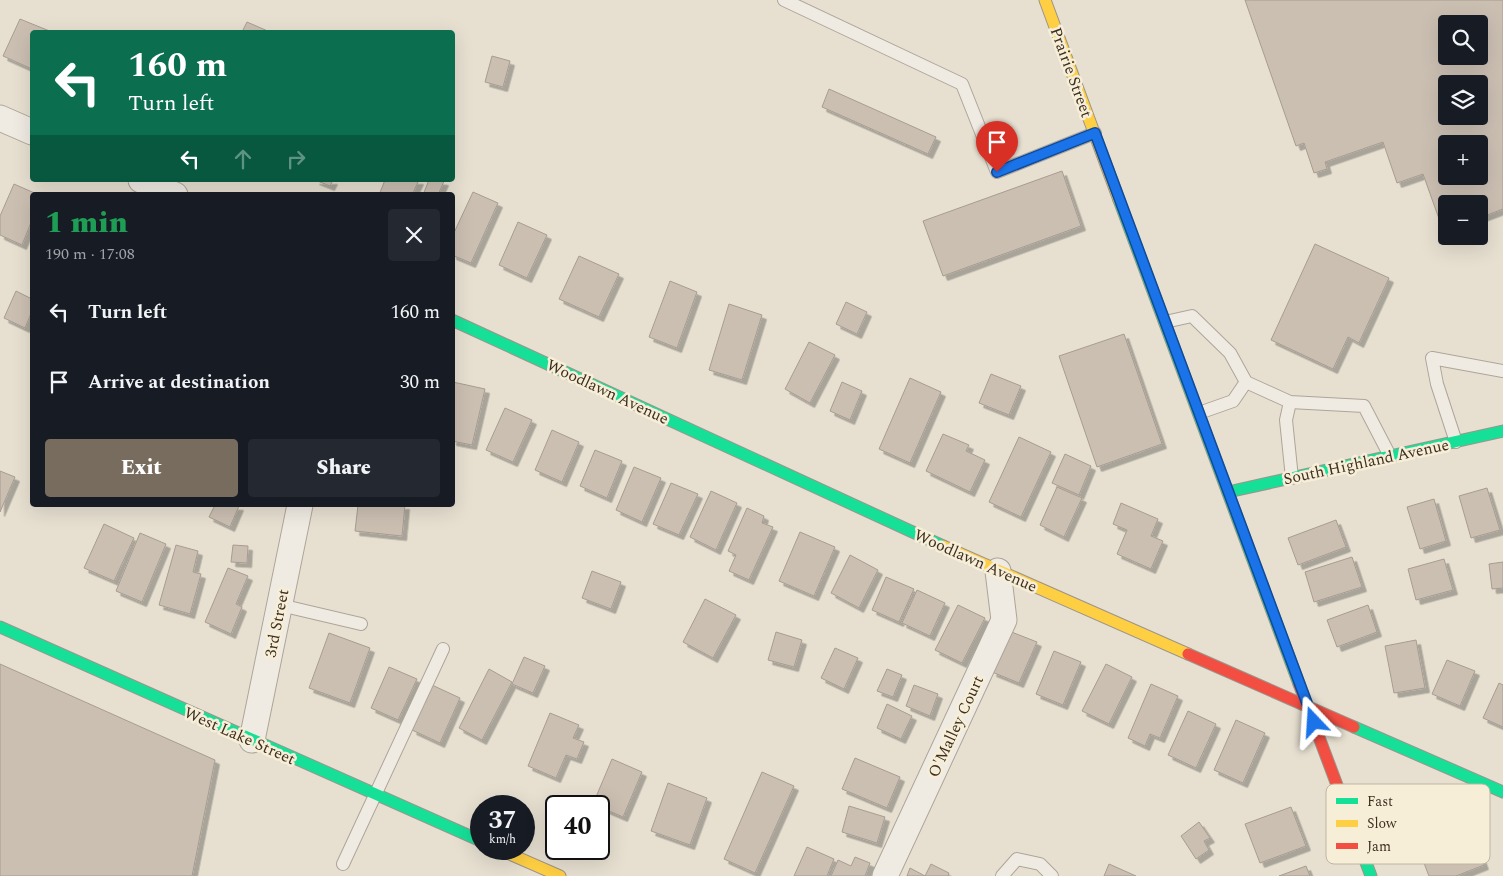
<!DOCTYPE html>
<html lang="en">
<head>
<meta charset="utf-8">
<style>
  :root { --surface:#171b24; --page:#242831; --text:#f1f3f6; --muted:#9ea1a6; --accent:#786c5e }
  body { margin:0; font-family:Spectral,serif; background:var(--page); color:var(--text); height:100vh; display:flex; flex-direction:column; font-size:19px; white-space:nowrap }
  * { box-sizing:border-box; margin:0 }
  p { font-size:16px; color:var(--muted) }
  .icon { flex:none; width:28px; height:28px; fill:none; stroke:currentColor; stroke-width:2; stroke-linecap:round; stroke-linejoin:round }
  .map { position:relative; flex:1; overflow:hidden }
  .sheet { position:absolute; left:30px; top:192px; width:425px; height:315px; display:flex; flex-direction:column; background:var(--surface); border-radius:5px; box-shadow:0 5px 20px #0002 }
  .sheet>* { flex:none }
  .top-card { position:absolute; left:30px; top:30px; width:425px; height:152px; border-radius:5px; box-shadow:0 5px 20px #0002; background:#0b6e4f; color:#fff; overflow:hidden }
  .buttons { position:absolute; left:1438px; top:15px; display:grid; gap:10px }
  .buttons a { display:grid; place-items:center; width:50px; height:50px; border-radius:5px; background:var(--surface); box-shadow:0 5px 20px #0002; font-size:25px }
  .speed { position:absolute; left:470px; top:795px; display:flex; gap:10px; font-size:25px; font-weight:700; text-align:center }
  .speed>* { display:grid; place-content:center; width:65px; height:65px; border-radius:50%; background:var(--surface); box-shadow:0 5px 20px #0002; line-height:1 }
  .speed small { font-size:12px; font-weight:400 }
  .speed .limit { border:2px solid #111; border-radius:8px; background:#fff; color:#111 }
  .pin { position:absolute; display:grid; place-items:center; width:42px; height:42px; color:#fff; margin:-51px -21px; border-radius:50% 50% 50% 0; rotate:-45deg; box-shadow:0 0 5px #0007 }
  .pin .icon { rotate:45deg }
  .me { position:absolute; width:55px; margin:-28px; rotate:340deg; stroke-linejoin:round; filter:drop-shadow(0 0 4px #0008) }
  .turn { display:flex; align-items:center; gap:18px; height:105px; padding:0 15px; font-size:22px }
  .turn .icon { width:65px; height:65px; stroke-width:2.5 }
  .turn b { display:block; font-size:35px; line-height:42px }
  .lanes { display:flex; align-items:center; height:48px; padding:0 15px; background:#0003; justify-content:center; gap:25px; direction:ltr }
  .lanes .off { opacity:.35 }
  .round { display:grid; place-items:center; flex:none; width:52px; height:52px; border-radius:5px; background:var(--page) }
  .headline { display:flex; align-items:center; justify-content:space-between; height:85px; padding:0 15px }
  h1 { font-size:30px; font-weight:800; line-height:38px; color:#1e9e55 }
  .action { display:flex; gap:10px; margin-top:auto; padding:10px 15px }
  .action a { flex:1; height:58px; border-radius:5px; background:var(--accent); color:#fff; font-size:20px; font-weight:800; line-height:58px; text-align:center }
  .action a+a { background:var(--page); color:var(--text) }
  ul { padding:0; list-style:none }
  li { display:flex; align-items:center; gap:15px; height:70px; padding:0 15px }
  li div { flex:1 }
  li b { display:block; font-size:19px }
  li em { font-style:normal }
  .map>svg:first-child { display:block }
  .building { fill:#cbbfb2; stroke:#a89c90; fill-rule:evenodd; filter:url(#shadow) }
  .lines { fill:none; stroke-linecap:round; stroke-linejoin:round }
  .lane-casing { stroke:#ada599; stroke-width:14 }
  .street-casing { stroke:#ada599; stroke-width:27 }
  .fast-casing { stroke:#9c958a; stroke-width:13 }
  .slow-casing { stroke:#9c958a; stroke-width:13 }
  .jam-casing { stroke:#9c958a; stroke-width:13 }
  .lane { stroke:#efebe3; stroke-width:12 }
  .street { stroke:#efebe3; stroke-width:25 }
  .fast { stroke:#16e098; stroke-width:11 }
  .slow { stroke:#ffcf43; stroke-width:11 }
  .jam { stroke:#f24e42; stroke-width:11 }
  .route-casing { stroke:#114b97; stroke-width:12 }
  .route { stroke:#1a73e8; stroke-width:9 }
  .labels { text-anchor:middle; stroke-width:5; stroke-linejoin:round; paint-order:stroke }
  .street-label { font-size:16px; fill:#3d2e20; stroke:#f7eed8 }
  .key { fill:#f7eed8; stroke:#bfb4a1; stroke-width:1 }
  .key-label { font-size:14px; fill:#3d2e20 }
</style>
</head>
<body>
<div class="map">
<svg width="1503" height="876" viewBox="0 0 1503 876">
  <defs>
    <filter id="shadow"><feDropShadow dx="4.5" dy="4.5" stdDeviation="0" flood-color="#0004"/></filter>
  </defs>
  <rect width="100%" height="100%" fill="#e7e0d1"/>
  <g class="building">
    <path d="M1245,0H1503V209L1479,218V204H1446V229L1443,230L1423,174L1397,183L1383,142L1325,162L1327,169L1314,173L1304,143L1296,146ZM1446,24H1479V56H1446ZM1446,84H1479V116H1446ZM1446,144H1479V176H1446Z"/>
    <path d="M20,19L52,32H32V69L3,56Z"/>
    <path d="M247,22L270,32H242Z"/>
    <path d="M492,56L510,61L503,87L485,82Z"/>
    <path d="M829,89L936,137L928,154L822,107Z"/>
    <path d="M1062,171L1081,226L943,276L923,221Z"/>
    <path d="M315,180H333L330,186Z"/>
    <path d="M385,180H419L412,195H379Z"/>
    <path d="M429,180L444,181L438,195H423Z"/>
    <path d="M14,184L39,195H32V220L22,245L0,235V216Z"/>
    <path d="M473,192L498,203L471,263L452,255V237Z"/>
    <path d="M518,222L547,235L527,278L499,265Z"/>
    <path d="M1315,244L1389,278L1359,343L1348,337L1333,369L1271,340Z"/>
    <path d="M579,256L619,274L599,317L559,299Z"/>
    <path d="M670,281L697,292L677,348L649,337Z"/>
    <path d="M16,291L32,299V311L25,328L4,318Z"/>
    <path d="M846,302L867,312L857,334L836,324Z"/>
    <path d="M729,304L762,315L742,380L709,370Z"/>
    <path d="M1124,334L1162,444L1097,467L1059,356Z"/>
    <path d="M809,342L835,355L810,403L785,389Z"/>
    <path d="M991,374L1021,386L1009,415L979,403Z"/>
    <path d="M910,378L941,392L910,463L879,449Z"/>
    <path d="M453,382L485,389L472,445L452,441Z"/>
    <path d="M842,382L862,391L850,420L830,411Z"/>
    <path d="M505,408L532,420L513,462L486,450Z"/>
    <path d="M552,430L579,442L562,482L535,470Z"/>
    <path d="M943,434L969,445L966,451L985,460L970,492L926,471Z"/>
    <path d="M1019,437L1051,452L1021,517L989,502Z"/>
    <path d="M595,450L622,461L607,498L580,486Z"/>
    <path d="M1065,454L1091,466L1079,495L1052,483Z"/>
    <path d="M634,467L661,478L642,522L616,510Z"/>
    <path d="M0,471L15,477L0,512Z"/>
    <path d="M671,483L698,494L679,535L653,524Z"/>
    <path d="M1057,487L1082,498L1064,537L1040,525Z"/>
    <path d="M1487,488L1500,530L1471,538L1459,496Z"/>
    <path d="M711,491L737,503L716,550L690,537Z"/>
    <path d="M1434,499L1446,541L1420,549L1407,507Z"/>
    <path d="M1121,503L1158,519L1151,536L1163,541L1151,569L1117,554L1127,530L1113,524Z"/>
    <path d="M215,505L239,506L230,527L209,517Z"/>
    <path d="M358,505H405L402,536L355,531Z"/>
    <path d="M747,508L764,516L762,523L773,527L749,580L729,571L736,555L728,551Z"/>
    <path d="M1336,520L1346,547L1298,565L1288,538Z"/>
    <path d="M104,524L134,538L114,581L84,568Z"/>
    <path d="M800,532L835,547L814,596L779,581Z"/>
    <path d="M140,533L166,544L142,602L116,591Z"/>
    <path d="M176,545L198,551L193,572L201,574L190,614L159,605Z"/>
    <path d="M233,545L248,546L247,563L231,562Z"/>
    <path d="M850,555L878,570L859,608L831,593Z"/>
    <path d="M1352,557L1362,587L1314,602L1305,572Z"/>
    <path d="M1444,559L1453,590L1416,600L1408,569Z"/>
    <path d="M1503,562V588L1492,589L1489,564Z"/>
    <path d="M228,568L248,576L236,604L242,607L231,634L205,622Z"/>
    <path d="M592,571L621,582L611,609L582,598Z"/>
    <path d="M886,577L914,589L899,622L872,610Z"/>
    <path d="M917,590L945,603L930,636L902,623Z"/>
    <path d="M705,599L736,615L713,658L683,642Z"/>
    <path d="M958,605L985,618L962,663L935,650Z"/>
    <path d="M1368,605L1377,632L1337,647L1327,620Z"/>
    <path d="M1009,631L1037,642L1019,683L992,672Z"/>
    <path d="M776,632L802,640L794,667L768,660Z"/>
    <path d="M329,633L370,648L350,703L309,688Z"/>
    <path d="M1416,640L1425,688L1394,693L1385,646Z"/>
    <path d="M835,648L858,658L844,689L821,678Z"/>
    <path d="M1054,651L1081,662L1063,705L1036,694Z"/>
    <path d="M524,657L545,666L533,693L512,684Z"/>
    <path d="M1447,660L1475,671L1460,706L1432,694Z"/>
    <path d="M0,664L215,760L192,876H0Z"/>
    <path d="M1106,664L1132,677L1109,724L1082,711Z"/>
    <path d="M389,667L417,679L398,720L371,708Z"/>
    <path d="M489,669L512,682L482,740L459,728Z"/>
    <path d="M887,669L902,675L893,697L877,691Z"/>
    <path d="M1499,683L1503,685V727L1483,718Z"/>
    <path d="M1151,684L1178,696L1160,738L1150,734L1145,746L1128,738Z"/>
    <path d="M432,685L460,698L440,743L412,730Z"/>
    <path d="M914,685L938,694L930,716L906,706Z"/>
    <path d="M887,704L912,716L901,739L877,728Z"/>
    <path d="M1188,711L1216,724L1196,768L1168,755Z"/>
    <path d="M550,713L579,725L573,738L584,742L577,759L566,755L556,778L528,766Z"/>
    <path d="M1236,720L1265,733L1243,783L1214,770Z"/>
    <path d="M855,758L900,777L887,808L842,789Z"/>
    <path d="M612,759L642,772L623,817L593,804Z"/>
    <path d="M762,772L794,786L755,873L724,859Z"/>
    <path d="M668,783L707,798L690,845L651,831Z"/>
    <path d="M849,806L885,817L877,843L842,832Z"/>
    <path d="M1291,807L1306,846L1260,863L1245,824Z"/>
    <path d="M1199,822L1210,838L1204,841L1209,850L1196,859L1181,836Z"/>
    <path d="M1474,838L1484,865L1456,876H1429L1422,858Z"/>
    <path d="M807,847L834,859L827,876H794Z"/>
    <path d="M855,857L870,863L865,876H831L838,860L851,866Z"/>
    <path d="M931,864L949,873L948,876H907L910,868L925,876Z"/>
    <path d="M1109,864L1136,876H1104Z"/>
    <path d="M1306,866L1310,876H1279Z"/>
  </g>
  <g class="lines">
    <defs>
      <g id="lane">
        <path d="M784,0L962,84L997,172L1095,133"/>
        <path d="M1165,322L1192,316L1230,353L1246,382L1290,402L1364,406L1390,456"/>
        <path d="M1290,402L1286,420L1292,478"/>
        <path d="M1199,413L1233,401L1246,382"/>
        <path d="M1456,442L1437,384L1432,358L1503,371"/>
        <path d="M280,605L361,624"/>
        <path d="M343,864L443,649"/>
        <path d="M1002,876L1017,859L1040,864L1052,876"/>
      </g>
      <g id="street">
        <path d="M0,118L32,132"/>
        <path d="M141,180L175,195"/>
        <path d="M252,740L300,505"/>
        <path d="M885,876L1004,620L998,571"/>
      </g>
      <g id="fast">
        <path d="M1119,200L1299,684"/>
        <path d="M452,320L943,546"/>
        <path d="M1228,492L1503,431"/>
        <path d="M0,627L481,841"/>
        <path d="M1354,727L1503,792"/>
        <path d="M1349,817L1371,876"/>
      </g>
      <g id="slow">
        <path d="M1045,0L1119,200"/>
        <path d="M943,546L1188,654"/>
        <path d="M498,849L560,876"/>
      </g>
      <g id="jam">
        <path d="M1188,654L1354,727"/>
        <path d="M1299,684L1349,817"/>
      </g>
    </defs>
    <use href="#lane" class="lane-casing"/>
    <use href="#street" class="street-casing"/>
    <use href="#fast" class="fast-casing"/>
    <use href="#slow" class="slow-casing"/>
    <use href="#jam" class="jam-casing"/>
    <use href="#lane" class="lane"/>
    <use href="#street" class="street"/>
    <use href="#fast" class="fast"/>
    <use href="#slow" class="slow"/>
    <use href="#jam" class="jam"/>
  </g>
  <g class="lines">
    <defs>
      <path id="route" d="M997,172L1095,133L1314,722"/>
    </defs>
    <use href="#route" class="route-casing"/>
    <use href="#route" class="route"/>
  </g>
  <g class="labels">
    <g class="street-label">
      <text transform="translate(1072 72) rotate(70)" y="6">Prairie Street</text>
      <text transform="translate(608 391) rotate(25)" y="6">Woodlawn Avenue</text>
      <text transform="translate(1366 461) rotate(-12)" y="6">South Highland Avenue</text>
      <text transform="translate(976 560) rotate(24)" y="6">Woodlawn Avenue</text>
      <text transform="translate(276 623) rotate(-79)" y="6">3rd Street</text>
      <text transform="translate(955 726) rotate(-65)" y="6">O'Malley Court</text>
      <text transform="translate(240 735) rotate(24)" y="6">West Lake Street</text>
    </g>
  </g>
  <rect x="1326" y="784" width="164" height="80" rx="8" class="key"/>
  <rect x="1336" y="798" width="22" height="6" fill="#16e098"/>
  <rect x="1336" y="820" width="22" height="7" fill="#ffcf43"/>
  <rect x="1336" y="843" width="22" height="6" fill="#f24e42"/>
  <g class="key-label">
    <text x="1367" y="806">Fast</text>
    <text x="1367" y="828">Slow</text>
    <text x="1367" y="851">Jam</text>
  </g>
</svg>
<div class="buttons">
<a><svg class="icon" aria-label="search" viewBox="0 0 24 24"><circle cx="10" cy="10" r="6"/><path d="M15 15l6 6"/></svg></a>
<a><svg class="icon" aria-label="layers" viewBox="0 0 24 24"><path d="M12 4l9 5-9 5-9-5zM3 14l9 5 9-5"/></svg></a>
<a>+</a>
<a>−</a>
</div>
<div class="speed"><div>37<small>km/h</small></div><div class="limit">40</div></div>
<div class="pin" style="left:997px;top:172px;background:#d93025"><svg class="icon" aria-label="arrive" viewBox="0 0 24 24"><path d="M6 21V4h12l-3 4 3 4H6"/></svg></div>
<svg class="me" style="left:1314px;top:722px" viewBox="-20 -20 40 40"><path d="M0-17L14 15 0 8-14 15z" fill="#1a73e8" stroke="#fff" stroke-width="4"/></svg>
<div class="top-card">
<div class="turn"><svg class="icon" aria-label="left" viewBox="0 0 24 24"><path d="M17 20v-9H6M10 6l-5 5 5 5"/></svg><div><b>160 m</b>Turn left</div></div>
<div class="lanes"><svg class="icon" aria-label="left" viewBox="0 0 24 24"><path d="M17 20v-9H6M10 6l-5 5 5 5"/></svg><svg class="icon off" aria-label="ahead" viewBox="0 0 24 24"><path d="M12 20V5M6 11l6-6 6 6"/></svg><svg class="icon off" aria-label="right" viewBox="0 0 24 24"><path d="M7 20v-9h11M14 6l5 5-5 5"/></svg></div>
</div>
<section class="sheet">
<div class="headline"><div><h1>1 min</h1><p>190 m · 17:08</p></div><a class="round"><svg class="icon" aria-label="close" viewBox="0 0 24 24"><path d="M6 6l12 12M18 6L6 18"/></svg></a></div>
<ul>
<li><svg class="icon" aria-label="left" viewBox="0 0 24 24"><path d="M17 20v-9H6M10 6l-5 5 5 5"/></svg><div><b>Turn left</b></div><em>160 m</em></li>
<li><svg class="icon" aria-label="arrive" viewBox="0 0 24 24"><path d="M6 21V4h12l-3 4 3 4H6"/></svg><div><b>Arrive at destination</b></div><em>30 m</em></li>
</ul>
<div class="action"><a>Exit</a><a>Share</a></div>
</section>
</div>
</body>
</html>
